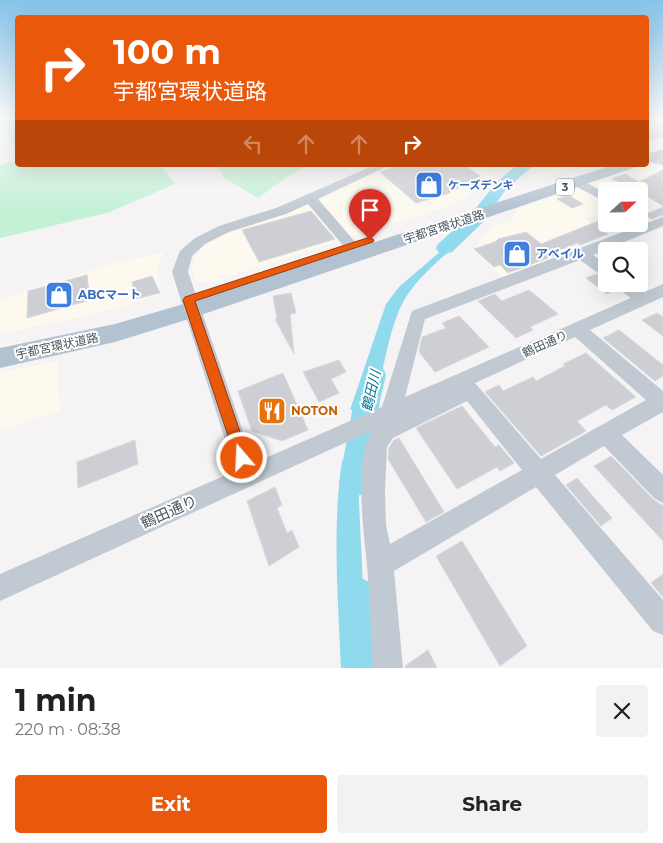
<!DOCTYPE html>
<html lang="en">
<head>
<meta charset="utf-8">
<style>
  :root { --surface:#fff; --page:#f2f2f2; --text:#222; --muted:#767676; --accent:#ea580c }
  body { margin:0; font-family:Montserrat,"Noto Sans JP",sans-serif; background:var(--page); color:var(--text); height:100vh; display:flex; flex-direction:column; font-size:19px; white-space:nowrap }
  * { box-sizing:border-box; margin:0 }
  p { font-size:16px; color:var(--muted) }
  .icon { flex:none; width:28px; height:28px; fill:none; stroke:currentColor; stroke-width:2; stroke-linecap:round; stroke-linejoin:round }
  .map { position:relative; height:668px; overflow:hidden }
  .drawer { display:flex; flex-direction:column; background:var(--surface); flex:1 }
  .drawer>* { flex:none }
  .guide { position:absolute; left:15px; top:15px; width:634px; height:152px; border-radius:5px; box-shadow:0 5px 20px #0002; background:#ea580c; color:#fff; overflow:hidden }
  .needle { width:32px; rotate:68deg }
  .controls { position:absolute; left:598px; top:182px; display:grid; gap:10px }
  .controls a { display:grid; place-items:center; width:50px; height:50px; border-radius:5px; background:var(--surface); box-shadow:0 5px 20px #0002; font-size:25px }
  .pin { position:absolute; display:grid; place-items:center; width:42px; height:42px; color:#fff; margin:-51px -21px; border-radius:50% 50% 50% 0; rotate:-45deg; box-shadow:0 0 5px #0007 }
  .pin .icon { rotate:45deg }
  .me { position:absolute; width:55px; margin:-28px; rotate:341deg; stroke-linejoin:round; filter:drop-shadow(0 0 4px #0008) }
  .turn { display:flex; align-items:center; gap:18px; height:105px; padding:0 15px; font-size:22px }
  .turn .icon { width:65px; height:65px; stroke-width:2.5 }
  .turn b { display:block; font-size:35px; line-height:42px }
  .lanes { display:flex; align-items:center; height:48px; padding:0 15px; background:#0003; justify-content:center; gap:25px; direction:ltr }
  .lanes .off { opacity:.35 }
  .round { display:grid; place-items:center; flex:none; width:52px; height:52px; border-radius:5px; background:var(--page) }
  .headline { display:flex; align-items:center; justify-content:space-between; height:85px; padding:0 15px }
  h1 { font-size:30px; font-weight:700; line-height:38px }
  .cta { display:flex; gap:10px; margin-top:auto; padding:10px 15px }
  .cta a { flex:1; height:58px; border-radius:5px; background:var(--accent); color:#fff; font-size:20px; font-weight:700; line-height:58px; text-align:center }
  .cta a+a { background:var(--page); color:var(--text) }
  .map>svg:first-child { display:block }
  .commercial { fill:#fdf9ef }
  .green { fill:#c3f1d5 }
  .water { fill:#90daee }
  .lines { fill:none; stroke-linecap:round; stroke-linejoin:round }
  .river { fill:#90daee; fill-rule:evenodd }
  .building { fill:#cdcfd5; stroke:#d7d9de }
  .minor { fill:#c1cad2; fill-rule:evenodd }
  .major { fill:#b3c2d1; fill-rule:evenodd }
  .route { fill:#ea580c; stroke:#983908 }
  .labels { text-anchor:middle; stroke-width:4; stroke-linejoin:round; paint-order:stroke }
  .far-shop-label { font-size:11px; font-weight:bold; fill:#366cbe; stroke:#fff; text-anchor:start }
  .shield { fill:#fff; stroke:#808990; stroke-width:1 }
  .shield-label { font-size:11px; font-weight:bold; fill:#4a5661 }
  .street-label { font-size:12px; fill:#4a5661; stroke:#fff }
  .shop-label { font-size:12px; font-weight:bold; fill:#366cbe; stroke:#fff; text-anchor:start }
  .food-label { font-size:12px; font-weight:bold; fill:#c56008; stroke:#fff; text-anchor:start }
  .water-label { font-size:14px; font-style:italic; fill:#0c7c9b; stroke:#fff }
  .near-street-label { font-size:15px; fill:#4a5661; stroke:#fff }
</style>
</head>
<body>
<div class="map">
<svg width="663" height="668" viewBox="0 0 663 668">
  <rect width="100%" height="100%" fill="#f5f3f3"/>
  <g class="commercial">
    <path d="M650,163L663,164V193H655L639,199V191H606V211L586,219L591,223L549,240L569,255L504,279L473,250L491,227L512,220L517,209Z"/>
    <path d="M390,165H475L494,174L455,204L208,283L195,280L192,270L195,258L203,247L223,232L283,214Z"/>
    <path d="M543,165H583L532,181L528,179Z"/>
    <path d="M164,252L157,269L160,295L90,315L0,334V302L27,290L111,264Z"/>
    <path d="M57,361L60,410L0,432V372Z"/>
  </g>
  <g class="green">
    <path d="M0,119H17V145L3,129L0,128Z"/>
    <path d="M17,160L18,165H160L175,184L107,213L0,238V165Z"/>
    <path d="M217,165H309L287,177L258,198L224,178Z"/>
  </g>
  <g class="water">
    <path d="M520,165H534L508,187L493,191L501,181Z"/>
    <path d="M482,223C457,246 418,273 402,304C389,330 383,371 376,400L350,410L386,304L399,287L442,250L460,230Z"/>
    <path d="M361,453L358,482L367,668H341C338,599 332,529 342,461Z"/>
  </g>
  <g class="lines">
    <g class="river">
      <path d="M517,165H533L506,189L484,221L452,252L445,254L438,252L436,248L438,244L472,213L496,183Z"/>
      <path d="M374,365L383,368L386,375L380,400L369,483L364,493L354,498L344,493L339,483L354,400L365,368Z"/>
      <path d="M361,578L373,584C384,610 388,639 386,668H348L350,642L343,596L349,584Z"/>
    </g>
  </g>
  <g class="building">
    <path d="M663,124V137L646,142V129Z"/>
    <path d="M400,165H465L480,176L447,194L416,203L380,172Z"/>
    <path d="M663,170V206L639,191L612,179L625,174L639,182Z"/>
    <path d="M568,195L583,204L572,208L557,199Z"/>
    <path d="M663,207V215L652,219L644,215Z"/>
    <path d="M311,211L335,239L259,262L242,230Z"/>
    <path d="M606,218V231L604,232L608,234L580,245L577,243L552,253L556,255L508,273L500,265L494,267L474,249L495,242L498,239L526,232L541,244Z"/>
    <path d="M596,274L606,279V284H613L616,289L607,294L586,278Z"/>
    <path d="M87,275L90,300L27,318L28,291Z"/>
    <path d="M152,276L160,293L136,299L132,282Z"/>
    <path d="M529,290L558,314L530,327L533,330L516,338L478,301L495,294L502,301Z"/>
    <path d="M291,293L296,313L290,314L294,354L275,319H277L273,296Z"/>
    <path d="M657,313L663,317V336L642,320Z"/>
    <path d="M459,316L489,347L435,372L419,352L422,337L446,328L442,323Z"/>
    <path d="M619,330L663,365V376L655,381L603,338Z"/>
    <path d="M586,353L636,397L612,410L606,405L577,421L586,431L541,456L485,392L499,385L503,391L533,377L536,381L565,366L563,364Z"/>
    <path d="M339,360L346,372L331,379L339,393L319,402L303,372Z"/>
    <path d="M283,373L308,430L282,441L252,431L238,391Z"/>
    <path d="M462,406L495,447L499,445L514,463L500,471L497,467L457,489L416,428Z"/>
    <path d="M399,438L444,512L426,522L388,459L389,448L394,440Z"/>
    <path d="M135,440L138,464L78,488L77,462Z"/>
    <path d="M611,456L654,500L663,506V541L594,466Z"/>
    <path d="M577,478L612,518L601,526L566,485Z"/>
    <path d="M275,487L282,505L277,508L287,533L292,530L299,547L269,566L247,501Z"/>
    <path d="M462,541L527,646L500,666L436,556Z"/>
    <path d="M663,574V597L651,583Z"/>
    <path d="M428,650L437,668H405V666Z"/>
  </g>
  <g class="lines">
    <g class="minor">
      <path d="M657,119H663V122L659,121Z"/>
      <path d="M646,155L663,159V165L646,161Z"/>
      <path d="M375,165H390L318,199L356,243L358,246L356,249H346L308,204L286,214L229,232L205,244L192,256L188,272L254,463L382,407L412,311L663,217V226L593,255L606,264V276L601,275L580,260L425,319L405,397L631,298L617,288L615,284H634L645,292L663,284V297L590,330L663,391V412L622,435L663,475V503L655,499L604,446L555,475L663,600V635L653,631L536,487L394,571L403,668H373C371,634 370,599 367,565C364,534 353,454 373,430L0,601V574L235,471L172,272L180,251L195,238L219,226L276,208ZM575,337L646,400L541,459L475,383ZM467,401L522,470L390,544L386,525L385,490L387,447L393,438Z"/>
      <path d="M577,178L606,193V202L573,185L571,182L573,179Z"/>
    </g>
    <g class="major">
      <path d="M663,149V158L646,163V154Z"/>
      <path d="M613,165H635L633,168L189,319L115,342L0,368V348L115,324L177,306Z"/>
    </g>
  </g>
  <linearGradient id="sky" x2="0" y2="1"><stop stop-color="#85c3ea"/><stop offset="0.56" stop-color="#fafafa"/><stop offset="1" stop-color="#fafafa" stop-opacity="0"/></linearGradient>
  <rect width="663" height="212" fill="url(#sky)"/>
  <path class="route" d="M370,237L374,240L373,242L195,301L249,458L247,463L242,465L237,463L183,300L185,297Z"/>
  <defs>
    <symbol id="shop-square" viewBox="-11 -11 22 22"><rect x="-9" y="-9" width="18" height="18" rx="4" fill="#3f7fe0" stroke="#fff"/><path d="M-5-2.5h2.3a2.7 3.5 0 0 1 5.4 0H5L5.5 6h-11ZM-1.5-2.5h3a1.5 2.3 0 0 0-3 0Z" fill="#fff"/></symbol>
    <symbol id="restaurant-square" viewBox="-11 -11 22 22"><rect x="-9" y="-9" width="18" height="18" rx="4" fill="#e8710a" stroke="#fff"/><path d="M-5-6h1v4h1v-4h1v4h1v-4h1v5L-1.5 .5V6h-2V.5L-5-1ZM5-6V6H3V1.5H1.5Q1.5-4 5-6Z" fill="#fff"/></symbol>
  </defs>
  <g fill-rule="evenodd">
    <use href="#shop-square" x="413" y="169" width="32" height="32"/>
    <use href="#shop-square" x="501" y="238" width="32" height="32"/>
    <use href="#shop-square" x="43" y="279" width="32" height="32"/>
    <use href="#restaurant-square" x="256" y="395" width="32" height="32"/>
  </g>
  <g class="labels">
    <g class="far-shop-label">
      <text x="448" y="189">ケーズデンキ</text>
    </g>
    <rect class="shield" x="556" y="178.5" width="18" height="17" rx="4"/>
    <g class="shield-label">
      <text x="565" y="191">3</text>
    </g>
    <g class="street-label">
      <text transform="translate(444 227) rotate(-18)" y="4">宇都宮環状道路</text>
      <text transform="translate(545 344) rotate(-24)" y="4">鶴田通り</text>
      <text transform="translate(57 346) rotate(-12)" y="4">宇都宮環状道路</text>
    </g>
    <g class="shop-label">
      <text x="536" y="258">アベイル</text>
      <text x="78" y="299">ABCマート</text>
    </g>
    <g class="food-label">
      <text x="291" y="415">NOTON</text>
    </g>
    <g class="water-label">
      <text transform="translate(371 391) rotate(-77)" y="5">鶴田川</text>
    </g>
    <g class="near-street-label">
      <text transform="translate(169 512) rotate(-24)" y="5">鶴田通り</text>
    </g>
  </g>
</svg>
<div class="controls">
<a><svg class="needle" viewBox="-14 -14 28 28"><path d="M0-13l5 13h-10z" fill="#e53935"/><path d="M0 13l5-13h-10z" fill="#767676"/></svg></a>
<a><svg class="icon" aria-label="search" viewBox="0 0 24 24"><circle cx="10" cy="10" r="6"/><path d="M15 15l6 6"/></svg></a>
</div>
<div class="pin" style="left:370px;top:240px;background:#d93025"><svg class="icon" aria-label="arrive" viewBox="0 0 24 24"><path d="M6 21V4h12l-3 4 3 4H6"/></svg></div>
<svg class="me" style="left:242px;top:458px" viewBox="-20 -20 40 40"><circle r="17" fill="#ea580c" stroke="#fff" stroke-width="3"/><path d="M0-11L8 9 0 5-8 9z" fill="#fff"/></svg>
<div class="guide">
<div class="turn"><svg class="icon" aria-label="right" viewBox="0 0 24 24"><path d="M7 20v-9h11M14 6l5 5-5 5"/></svg><div><b>100 m</b>宇都宮環状道路</div></div>
<div class="lanes"><svg class="icon off" aria-label="left" viewBox="0 0 24 24"><path d="M17 20v-9H6M10 6l-5 5 5 5"/></svg><svg class="icon off" aria-label="ahead" viewBox="0 0 24 24"><path d="M12 20V5M6 11l6-6 6 6"/></svg><svg class="icon off" aria-label="ahead" viewBox="0 0 24 24"><path d="M12 20V5M6 11l6-6 6 6"/></svg><svg class="icon" aria-label="right" viewBox="0 0 24 24"><path d="M7 20v-9h11M14 6l5 5-5 5"/></svg></div>
</div>
</div>
<section class="drawer">
<div class="headline"><div><h1>1 min</h1><p>220 m · 08:38</p></div><a class="round"><svg class="icon" aria-label="close" viewBox="0 0 24 24"><path d="M6 6l12 12M18 6L6 18"/></svg></a></div>
<div class="cta"><a>Exit</a><a>Share</a></div>
</section>
</body>
</html>
